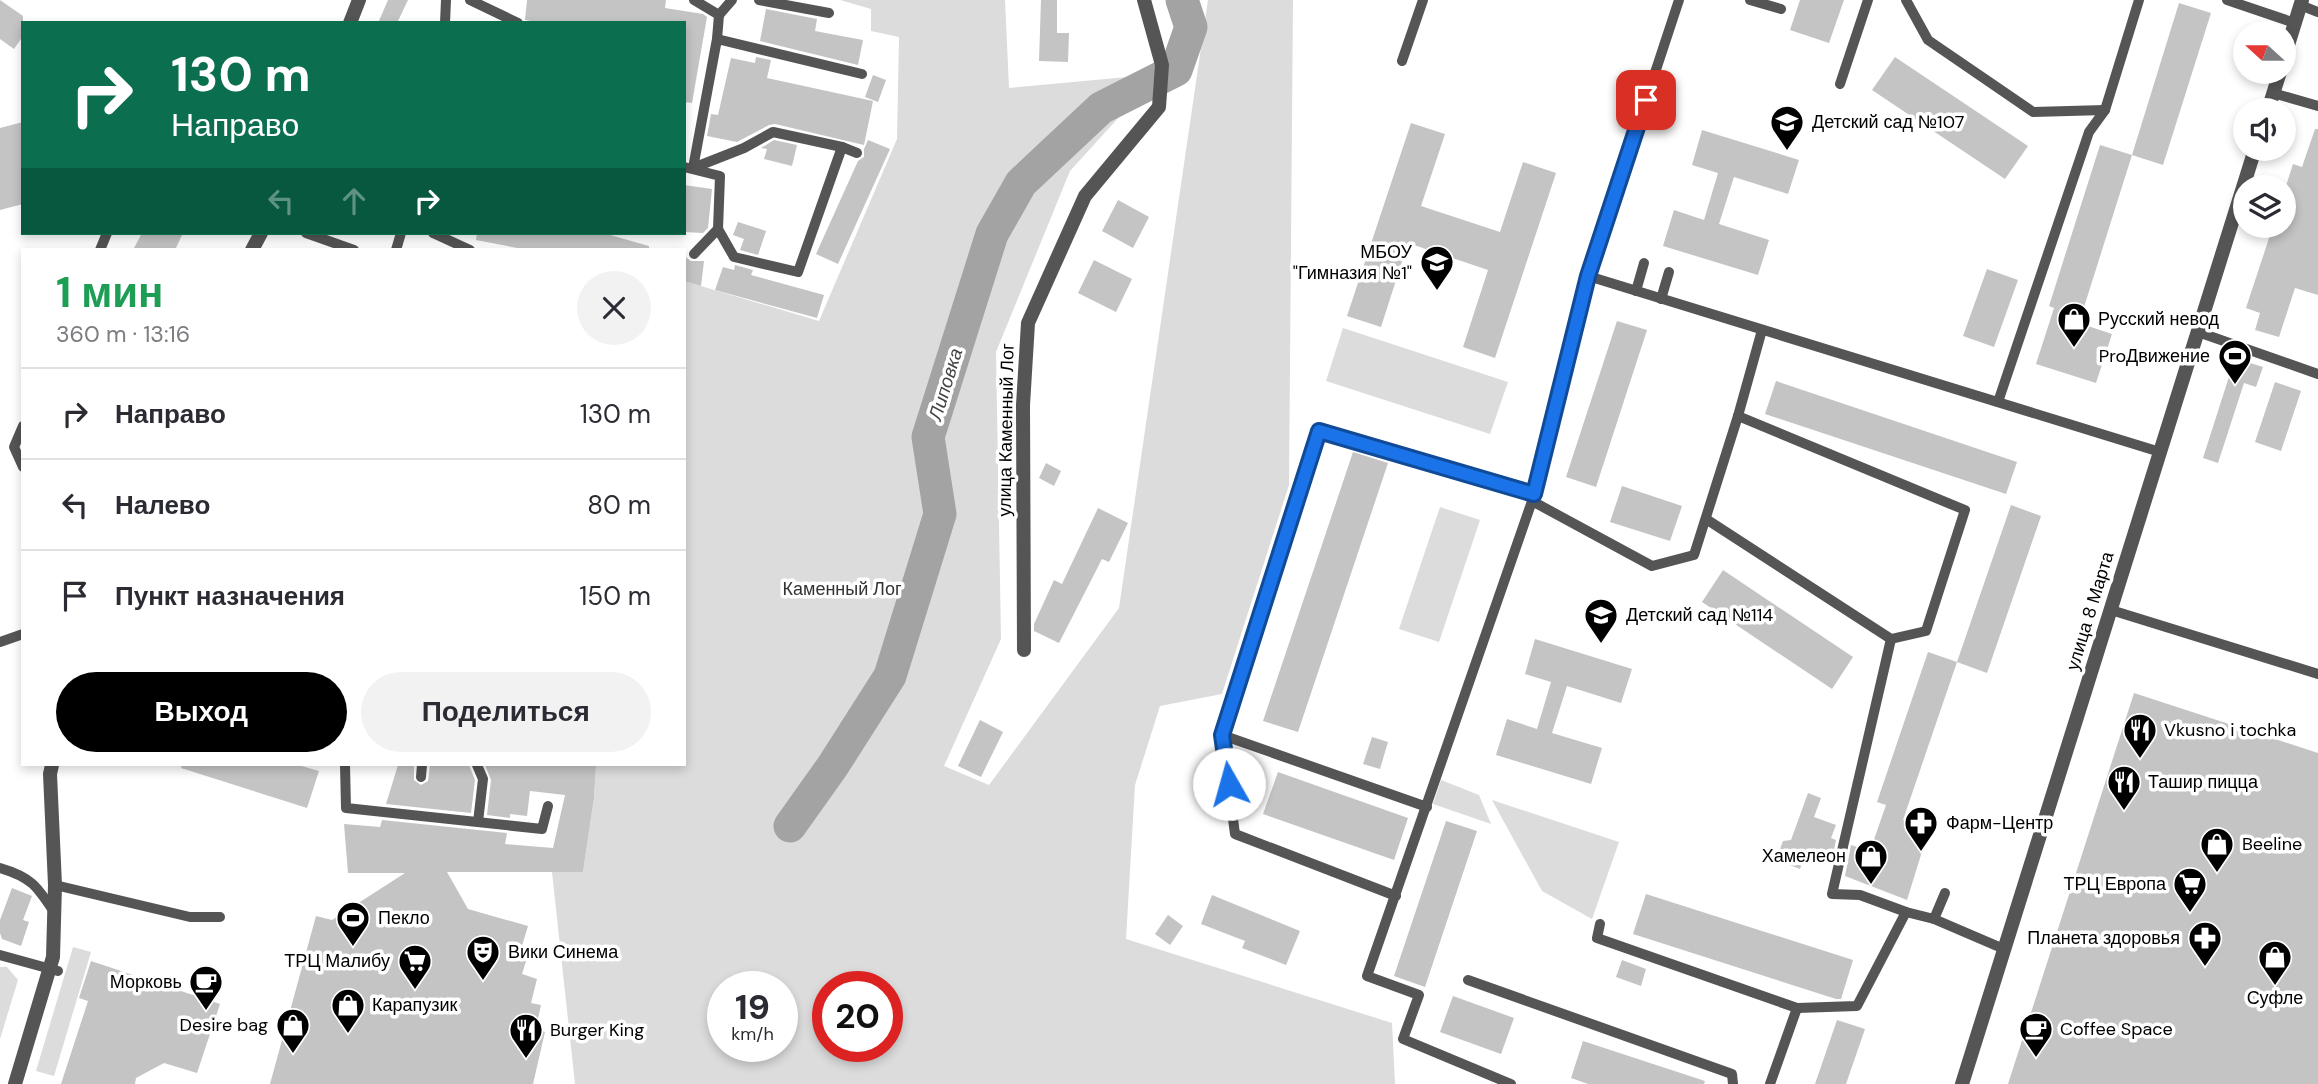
<!DOCTYPE html>
<html lang="ru">
<head>
<meta charset="utf-8">
<style>
  :root { --surface:#fff; --page:#f2f2f3; --text:#2b2b33; --muted:#7c7c81; --line:#e1e1e2; --accent:#000 }
  body { margin:0; font-family:"DM Sans",sans-serif; background:var(--page); color:var(--text); height:100vh; display:flex; flex-direction:column; font-size:26px; white-space:nowrap }
  * { box-sizing:border-box; margin:0 }
  p { font-size:23px; color:var(--muted) }
  .icon { flex:none; width:38px; height:38px; fill:none; stroke:currentColor; stroke-width:2; stroke-linecap:round; stroke-linejoin:round }
  .map { position:relative; flex:1; overflow:hidden }
  .drawer { position:absolute; left:21px; top:248px; width:665px; height:518px; display:flex; flex-direction:column; background:var(--surface); border-radius:0px; box-shadow:0 4px 10px #0003 }
  .drawer>* { flex:none }
  .banner { position:absolute; left:21px; top:21px; width:665px; height:214px; border-radius:0px; box-shadow:0 4px 10px #0003; background:#0b6e4f; color:#fff; overflow:hidden }
  .needle { width:46px; rotate:291deg }
  .controls { position:absolute; left:2233px; top:21px; display:grid; gap:14px }
  .controls a { display:grid; place-items:center; width:63px; height:63px; border-radius:50%; background:var(--surface); box-shadow:0 4px 10px #0003; font-size:35px }
  .speed { position:absolute; left:707px; top:971px; display:flex; gap:14px; font-size:35px; font-weight:700; text-align:center }
  .speed>* { display:grid; place-content:center; width:91px; height:91px; border-radius:50%; background:var(--surface); box-shadow:0 4px 10px #0003; line-height:1 }
  .speed small { font-size:18px; font-weight:400 }
  .speed .limit { border:10px solid #d22; background:#fff; color:#111 }
  .pin { position:absolute; display:grid; place-items:center; width:60px; height:60px; color:#fff; margin:-30px; border-radius:14px; box-shadow:0 4px 10px #0006 }
  .me { position:absolute; width:77px; margin:-38px; rotate:353deg; stroke-linejoin:round; filter:drop-shadow(0 0 5px #0008) }
  .turn { display:flex; align-items:center; gap:24px; height:147px; padding:0 35px; font-size:32px }
  .turn .icon { width:91px; height:91px; stroke-width:2.5 }
  .turn b { display:block; font-size:49px; line-height:60px }
  .lanes { display:flex; align-items:center; height:66px; padding:0 35px; background:#0003; justify-content:center; gap:35px; direction:ltr }
  .lanes .off { opacity:.35 }
  .round { display:grid; place-items:center; flex:none; width:74px; height:74px; border-radius:37px; background:var(--page) }
  .head { display:flex; align-items:center; justify-content:space-between; height:119px; padding:0 35px }
  h1 { font-size:42px; font-weight:700; line-height:52px; color:#1e9e55 }
  .cta { display:flex; gap:14px; margin-top:auto; padding:14px 35px }
  .cta a { flex:1; height:80px; border-radius:42px; background:var(--accent); color:#fff; font-size:28px; font-weight:700; line-height:80px; text-align:center }
  .cta a+a { background:var(--page); color:var(--text) }
  ul { padding:0; list-style:none }
  li { display:flex; align-items:center; gap:21px; height:91px; padding:0 35px; border-top:2px solid var(--line) }
  li div { flex:1 }
  li b { display:block; font-size:26px }
  li em { font-style:normal }
  .map>svg:first-child { display:block }
  .green { fill:#dcdcdc; fill-rule:evenodd }
  .lines { fill:none; stroke-linecap:round; stroke-linejoin:round }
  .river { stroke:#a3a3a3; stroke-width:33 }
  .building { fill:#c4c4c4 }
  .lane { stroke:#555; stroke-width:10 }
  .street { stroke:#555; stroke-width:14 }
  .route-casing { stroke:#114b97; stroke-width:18 }
  .route { stroke:#1a73e8; stroke-width:12 }
  .labels { text-anchor:middle; stroke-width:7; stroke-linejoin:round; paint-order:stroke }
  .poi-label { font-size:18px; fill:#000; stroke:#fff; text-anchor:start }
  .street-label { font-size:18px; fill:#000; stroke:#fff }
  .park-label { font-size:18px; fill:#333; stroke:#fff }
  .water-label { font-size:19px; font-style:italic; fill:#444; stroke:#fff }
</style>
</head>
<body>
<div class="map">
<svg width="2318" height="1084" viewBox="0 0 2318 1084">
  <rect width="100%" height="100%" fill="#fff"/>
  <g class="green">
    <path d="M840,0H1005L1009,88L1127,77L1141,93L1070,171L996,352L1001,639L944,766L989,785L1119,608L1208,0H1293L1289,485L1222,694L1160,706L1135,785L1126,939L1392,1023L1395,1084H575L552,872H583L594,798L596,765H684V281L819,321L897,139L899,37L871,31V9ZM723,987H782V1046H723ZM828,987H887V1046H828Z"/>
    <path d="M1343,328L1508,382L1490,434L1326,381Z"/>
    <path d="M1440,507L1480,520L1439,642L1399,629Z"/>
    <path d="M1441,780L1479,795L1491,824L1433,804Z"/>
    <path d="M1492,800L1619,842L1592,919L1542,891Z"/>
    <path d="M73,947L91,952L54,1076L36,1071Z"/>
    <path d="M0,967H7L18,980L0,1039Z"/>
  </g>
  <g class="lines">
    <path class="river" d="M790,826L832,767L890,676L940,514L928,437L992,234L1021,183L1101,108L1176,70L1191,27L1182,0"/>
  </g>
  <g class="building">
    <path d="M0,0L23,16V36L14,49L0,39Z"/>
    <path d="M388,0H408L397,23H378Z"/>
    <path d="M527,0H666L665,8L703,14L707,17L692,103L684,102V23H543L525,20Z"/>
    <path d="M1041,0H1057V33H1069L1068,62L1039,61Z"/>
    <path d="M1800,0H1844L1829,43L1790,30Z"/>
    <path d="M2179,3L2211,13L2163,165L2132,155Z"/>
    <path d="M766,9L817,19L815,31L863,40L858,65L760,41Z"/>
    <path d="M756,57L771,60L767,78L873,101L864,145L775,124L769,125L737,142L707,136L711,114L718,115L731,58L755,63Z"/>
    <path d="M1895,57L2028,146L2005,179L1872,90Z"/>
    <path d="M873,75L886,80L878,102L865,97Z"/>
    <path d="M23,122V204L0,210V128Z"/>
    <path d="M1411,123L1445,134L1421,206L1500,232L1523,162L1556,173L1495,358L1463,347L1488,270L1408,243L1381,327L1347,316Z"/>
    <path d="M2315,129H2318V295L2295,288L2279,337L2255,330L2260,313L2246,308L2273,226H2284V192L2293,164L2302,167Z"/>
    <path d="M1702,130L1799,160L1788,194L1734,177L1719,224L1769,240L1758,275L1663,246L1674,210L1704,220L1718,173L1692,165Z"/>
    <path d="M774,140L797,145L792,166L764,159L767,149L761,148Z"/>
    <path d="M868,140L890,149L838,264L816,254L858,161L864,157V149Z"/>
    <path d="M2100,145L2132,155L2079,323L2112,334L2096,383L2036,364L2054,308L2049,306Z"/>
    <path d="M684,185L712,189L708,228L703,233L684,232Z"/>
    <path d="M1118,200L1149,217L1133,248L1102,231Z"/>
    <path d="M738,222L766,231L758,255L740,250L744,239L733,235Z"/>
    <path d="M142,233H183L175,250H133Z"/>
    <path d="M477,233H603L649,246V250H528L476,240Z"/>
    <path d="M684,256L691,261H704L701,286L684,281Z"/>
    <path d="M1094,260L1132,279L1116,312L1078,293Z"/>
    <path d="M735,265L753,270L751,275L824,295L817,318L715,290L723,267L734,270Z"/>
    <path d="M1987,269L2018,280L1994,347L1963,336Z"/>
    <path d="M1617,321L1647,330L1596,487L1566,477Z"/>
    <path d="M2235,358L2263,367L2256,387L2244,383L2218,463L2203,458Z"/>
    <path d="M1776,381L2017,462L2006,494L1765,414Z"/>
    <path d="M2275,382L2301,391L2281,451L2255,442Z"/>
    <path d="M1353,452L1388,463L1298,732L1263,721Z"/>
    <path d="M1046,463L1061,471L1054,486L1039,478Z"/>
    <path d="M1622,486L1682,506L1670,541L1610,522Z"/>
    <path d="M2011,505L2041,516L1987,673L1957,662Z"/>
    <path d="M1098,508L1128,523L1109,562L1102,559L1059,643L1034,631V624L1054,580L1062,584Z"/>
    <path d="M1723,570L1853,657L1832,689L1702,602Z"/>
    <path d="M1535,639L1632,669L1621,703L1567,686L1552,733L1602,748L1591,784L1496,755L1507,719L1537,729L1551,682L1525,674Z"/>
    <path d="M1928,652L1957,662L1903,820L1929,829L1907,900L1845,876L1851,845L1870,851L1886,805L1877,802Z"/>
    <path d="M2134,693L2318,753V1084H2008Z"/>
    <path d="M980,720L1003,732L981,777L958,766Z"/>
    <path d="M1372,737L1388,742L1380,769L1363,764Z"/>
    <path d="M182,765H298L319,771L307,808L181,768Z"/>
    <path d="M398,765H414V780L421,785L428,781L430,765H469L475,780L471,813L386,804Z"/>
    <path d="M485,765H596L594,798L583,872H447L468,909L528,926L521,949L529,952L522,974L537,979L531,1003L541,1005L536,1028L545,1032L533,1084H270L316,916L332,920L405,873H348L344,824L380,827L382,820L507,833L505,844L553,848L565,795L530,791L527,816L510,814V818L487,815L491,780Z"/>
    <path d="M1278,772L1408,818L1394,860L1263,814Z"/>
    <path d="M1808,793L1821,798L1814,817L1836,825L1831,838L1836,840L1832,859L1807,850L1800,869L1776,860L1783,841L1791,840Z"/>
    <path d="M1446,821L1477,831L1425,987L1394,976Z"/>
    <path d="M12,888L32,896L23,920L29,922L21,946L2,939L0,933V920Z"/>
    <path d="M1646,894L1853,960L1841,999H1836L1633,934Z"/>
    <path d="M1212,895L1300,931L1286,965L1242,948L1245,941L1201,924Z"/>
    <path d="M1168,915L1183,926L1170,945L1155,934Z"/>
    <path d="M1622,960L1646,969L1641,986L1616,977Z"/>
    <path d="M91,961L220,1004L197,1073L164,1063L136,1078L135,1084H61L88,1001L79,998Z"/>
    <path d="M1453,996L1514,1018L1501,1054L1440,1032Z"/>
    <path d="M1837,1020L1865,1029L1846,1084H1815Z"/>
    <path d="M1583,1041L1705,1081L1704,1084H1588L1571,1078Z"/>
  </g>
  <g class="lines">
    <g class="lane">
      <path d="M470,0L518,23"/>
      <path d="M694,0L719,15L717,39"/>
      <path d="M759,0L829,13"/>
      <path d="M1679,0L1588,276L2160,452"/>
      <path d="M1750,0L1781,9"/>
      <path d="M1906,0L1928,40L2033,112L2105,110"/>
      <path d="M2227,0L2295,23"/>
      <path d="M2300,5L2318,12"/>
      <path d="M719,15L732,0"/>
      <path d="M445,23L446,0"/>
      <path d="M1402,61L1423,0"/>
      <path d="M1840,84L1868,0"/>
      <path d="M2273,93L2318,106"/>
      <path d="M842,147L773,132L744,148L693,168L717,39L862,74"/>
      <path d="M684,167L720,176L718,229L694,254"/>
      <path d="M718,229L734,257L798,272L842,147L857,153"/>
      <path d="M306,233L354,250"/>
      <path d="M433,233L470,250"/>
      <path d="M100,250L107,233"/>
      <path d="M396,250L401,233"/>
      <path d="M1636,291L1644,263"/>
      <path d="M1661,299L1669,272"/>
      <path d="M2198,332L2318,374"/>
      <path d="M1998,402L2089,132L2105,110L2139,0"/>
      <path d="M23,426L14,447L23,467"/>
      <path d="M1532,501L1652,566L1694,555L1738,416L1762,330"/>
      <path d="M1706,519L1891,639L1926,631L1965,510L1738,416"/>
      <path d="M2111,610L2318,674"/>
      <path d="M1891,639L1832,894L1860,895L1906,912L1934,919L2004,949"/>
      <path d="M0,642L23,634"/>
      <path d="M1222,735L1427,807"/>
      <path d="M345,765L346,808L542,829L548,806"/>
      <path d="M477,765L483,779L478,822"/>
      <path d="M421,777L422,765"/>
      <path d="M0,868C31,877 37,886 54,912"/>
      <path d="M55,885L190,917H220"/>
      <path d="M1396,896L1235,834L1222,735L1319,431L1534,494"/>
      <path d="M1934,919L1945,893"/>
      <path d="M1600,924L1597,938L1797,1008L1770,1084"/>
      <path d="M0,955L58,971"/>
      <path d="M1468,980L1732,1074L1733,1084"/>
      <path d="M1797,1008L1857,1006L1906,912"/>
      <path d="M1511,1084L1403,1039L1419,995L1367,976L1539,481L1588,276"/>
    </g>
    <g class="street">
      <path d="M350,23L359,0"/>
      <path d="M2284,58L2302,0"/>
      <path d="M2268,110L2280,72"/>
      <path d="M252,250L261,233"/>
      <path d="M1024,650L1023,405L1028,323L1085,196L1159,107L1162,65L1144,0"/>
      <path d="M15,1084L53,957L55,885L50,774L52,765"/>
      <path d="M1962,1084L2255,149"/>
    </g>
  </g>
  <g class="lines">
    <defs>
      <path id="route" d="M1229,784L1222,735L1319,431L1534,494L1588,276L1646,100"/>
    </defs>
    <use href="#route" class="route-casing"/>
    <use href="#route" class="route"/>
  </g>
  <defs>
    <symbol id="school-pin" viewBox="-11 -11 22 30"><path d="M0 17L-7.5 6A9.5 9.5 0 1 1 7.5 6Z" fill="#000" stroke="#fff"/><path d="M0-5L7-2L0 1L-7-2ZM-4 1L0 2.5L4 1V4Q0 6-4 4Z" fill="#fff"/></symbol>
    <symbol id="shop-pin" viewBox="-11 -11 22 30"><path d="M0 17L-7.5 6A9.5 9.5 0 1 1 7.5 6Z" fill="#000" stroke="#fff"/><path d="M-5-2.5h2.3a2.7 3.5 0 0 1 5.4 0H5L5.5 6h-11ZM-1.5-2.5h3a1.5 2.3 0 0 0-3 0Z" fill="#fff"/></symbol>
    <symbol id="stadium-pin" viewBox="-11 -11 22 30"><path d="M0 17L-7.5 6A9.5 9.5 0 1 1 7.5 6Z" fill="#000" stroke="#fff"/><path d="M0-5a6.5 5 0 1 0 0 10a6.5 5 0 1 0 0-10ZM-3.5-1.8h7v3.6h-7Z" fill="#fff"/></symbol>
    <symbol id="restaurant-pin" viewBox="-11 -11 22 30"><path d="M0 17L-7.5 6A9.5 9.5 0 1 1 7.5 6Z" fill="#000" stroke="#fff"/><path d="M-5-6h1v4h1v-4h1v4h1v-4h1v5L-1.5 .5V6h-2V.5L-5-1ZM5-6V6H3V1.5H1.5Q1.5-4 5-6Z" fill="#fff"/></symbol>
    <symbol id="pharmacy-pin" viewBox="-11 -11 22 30"><path d="M0 17L-7.5 6A9.5 9.5 0 1 1 7.5 6Z" fill="#000" stroke="#fff"/><path d="M-2-6h4v4h4v4h-4v4h-4v-4h-4v-4h4Z" fill="#fff"/></symbol>
    <symbol id="supermarket-pin" viewBox="-11 -11 22 30"><path d="M0 17L-7.5 6A9.5 9.5 0 1 1 7.5 6Z" fill="#000" stroke="#fff"/><path d="M-6-5.5h2.5l.6 2H6L4.5 2H-2.5L-4.4-4H-6ZM-1.5 3.2a1.3 1.3 0 1 0 .1 0ZM3 3.2a1.3 1.3 0 1 0 .1 0Z" fill="#fff"/></symbol>
    <symbol id="theatre-pin" viewBox="-11 -11 22 30"><path d="M0 17L-7.5 6A9.5 9.5 0 1 1 7.5 6Z" fill="#000" stroke="#fff"/><path d="M-5-5.5Q0-4 5-5.5V0Q5 5 0 6Q-5 5-5 0ZM-3.3-2.5H-1v1.5H-3.3ZM1-2.5H3.3v1.5H1ZM-2.8 1Q0 5.5 2.8 1Z" fill="#fff"/></symbol>
    <symbol id="cafe-pin" viewBox="-11 -11 22 30"><path d="M0 17L-7.5 6A9.5 9.5 0 1 1 7.5 6Z" fill="#000" stroke="#fff"/><path d="M-5.5-4.5H6V0H3Q3 3.5 0 3.5H-2.5Q-5.5 3.5-5.5 0ZM3-3.2v2h1.7v-2ZM-6 4.5H4V6H-6Z" fill="#fff"/></symbol>
  </defs>
  <g fill-rule="evenodd">
    <use href="#school-pin" x="1768" y="103" width="38" height="52"/>
    <use href="#school-pin" x="1418" y="243" width="38" height="52"/>
    <use href="#shop-pin" x="2055" y="300" width="38" height="52"/>
    <use href="#stadium-pin" x="2216" y="337" width="38" height="52"/>
    <use href="#school-pin" x="1582" y="596" width="38" height="52"/>
    <use href="#restaurant-pin" x="2121" y="711" width="38" height="52"/>
    <use href="#restaurant-pin" x="2105" y="763" width="38" height="52"/>
    <use href="#pharmacy-pin" x="1902" y="804" width="38" height="52"/>
    <use href="#shop-pin" x="2198" y="825" width="38" height="52"/>
    <use href="#shop-pin" x="1852" y="837" width="38" height="52"/>
    <use href="#supermarket-pin" x="2171" y="865" width="38" height="52"/>
    <use href="#stadium-pin" x="334" y="899" width="38" height="52"/>
    <use href="#pharmacy-pin" x="2186" y="919" width="38" height="52"/>
    <use href="#theatre-pin" x="464" y="933" width="38" height="52"/>
    <use href="#shop-pin" x="2256" y="938" width="38" height="52"/>
    <use href="#supermarket-pin" x="396" y="942" width="38" height="52"/>
    <use href="#cafe-pin" x="187" y="963" width="38" height="52"/>
    <use href="#shop-pin" x="329" y="986" width="38" height="52"/>
    <use href="#shop-pin" x="274" y="1006" width="38" height="52"/>
    <use href="#cafe-pin" x="2017" y="1010" width="38" height="52"/>
    <use href="#restaurant-pin" x="507" y="1011" width="38" height="52"/>
  </g>
  <g class="labels">
    <g class="poi-label">
      <text x="1812" y="128">Детский сад №107</text>
      <text x="1412" y="258" text-anchor="end">МБОУ<tspan x="1412" dy="21">"Гимназия №1"</tspan></text>
      <text x="2098" y="325">Русский невод</text>
      <text x="2210" y="362" text-anchor="end">ProДвижение</text>
      <text x="1626" y="621">Детский сад №114</text>
      <text x="2164" y="736">Vkusno i tochka</text>
      <text x="2148" y="788">Ташир пицца</text>
      <text x="1946" y="829">Фарм-Центр</text>
      <text x="2242" y="850">Beeline</text>
      <text x="1846" y="862" text-anchor="end">Хамелеон</text>
      <text x="2166" y="890" text-anchor="end">ТРЦ Европа</text>
      <text x="378" y="924">Пекло</text>
      <text x="2180" y="944" text-anchor="end">Планета здоровья</text>
      <text x="508" y="958">Вики Синема</text>
      <text x="390" y="967" text-anchor="end">ТРЦ Малибу</text>
      <text x="182" y="988" text-anchor="end">Морковь</text>
      <text x="2275" y="1004" text-anchor="middle">Суфле</text>
      <text x="372" y="1011">Карапузик</text>
      <text x="268" y="1031" text-anchor="end">Desire bag</text>
      <text x="2060" y="1035">Coffee Space</text>
      <text x="550" y="1036">Burger King</text>
    </g>
    <g class="street-label">
      <text transform="translate(1006 430) rotate(-89)" y="6">улица Каменный Лог</text>
      <text transform="translate(2090 611) rotate(-73)" y="6">улица 8 Марта</text>
    </g>
    <g class="park-label">
      <text x="842" y="595">Каменный Лог</text>
    </g>
    <g class="water-label">
      <text transform="translate(945 384) rotate(-73)" y="7">Липовка</text>
    </g>
  </g>
</svg>
<div class="controls">
<a><svg class="needle" viewBox="-14 -14 28 28"><path d="M0-13l5 13h-10z" fill="#e53935"/><path d="M0 13l5-13h-10z" fill="#7c7c81"/></svg></a>
<a><svg class="icon" aria-label="sound" viewBox="0 0 24 24"><path d="M4 9h4l5-4v14l-5-4H4zM17 9q2 3 0 6"/></svg></a>
<a><svg class="icon" aria-label="layers" viewBox="0 0 24 24"><path d="M12 4l9 5-9 5-9-5zM3 14l9 5 9-5"/></svg></a>
</div>
<div class="speed"><div>19<small>km/h</small></div><div class="limit">20</div></div>
<div class="pin" style="left:1646px;top:100px;background:#d93025"><svg class="icon" aria-label="arrive" viewBox="0 0 24 24"><path d="M6 21V4h12l-3 4 3 4H6"/></svg></div>
<svg class="me" style="left:1229px;top:784px" viewBox="-20 -20 40 40"><circle r="19" fill="#fff"/><path d="M0-13L10 11 0 6-10 11z" fill="#1a73e8"/></svg>
<div class="banner">
<div class="turn"><svg class="icon" aria-label="right" viewBox="0 0 24 24"><path d="M7 20v-9h11M14 6l5 5-5 5"/></svg><div><b>130 m</b>Направо</div></div>
<div class="lanes"><svg class="icon off" aria-label="left" viewBox="0 0 24 24"><path d="M17 20v-9H6M10 6l-5 5 5 5"/></svg><svg class="icon off" aria-label="ahead" viewBox="0 0 24 24"><path d="M12 20V5M6 11l6-6 6 6"/></svg><svg class="icon" aria-label="right" viewBox="0 0 24 24"><path d="M7 20v-9h11M14 6l5 5-5 5"/></svg></div>
</div>
<section class="drawer">
<div class="head"><div><h1>1 мин</h1><p>360 m · 13:16</p></div><a class="round"><svg class="icon" aria-label="close" viewBox="0 0 24 24"><path d="M6 6l12 12M18 6L6 18"/></svg></a></div>
<ul>
<li><svg class="icon" aria-label="right" viewBox="0 0 24 24"><path d="M7 20v-9h11M14 6l5 5-5 5"/></svg><div><b>Направо</b></div><em>130 m</em></li>
<li><svg class="icon" aria-label="left" viewBox="0 0 24 24"><path d="M17 20v-9H6M10 6l-5 5 5 5"/></svg><div><b>Налево</b></div><em>80 m</em></li>
<li><svg class="icon" aria-label="arrive" viewBox="0 0 24 24"><path d="M6 21V4h12l-3 4 3 4H6"/></svg><div><b>Пункт назначения</b></div><em>150 m</em></li>
</ul>
<div class="cta"><a>Выход</a><a>Поделиться</a></div>
</section>
</div>
</body>
</html>
